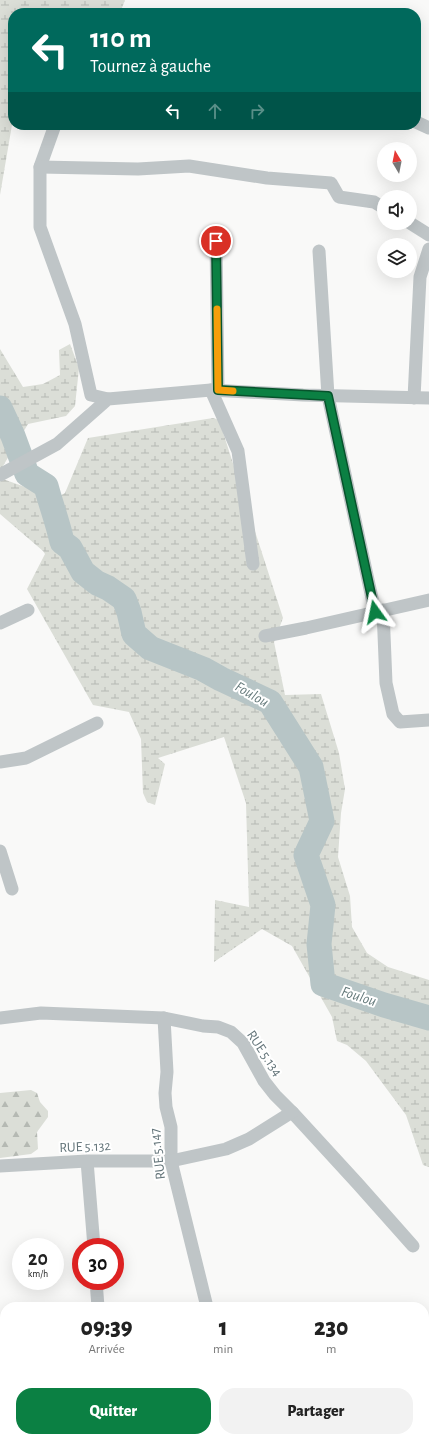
<!DOCTYPE html>
<html lang="fr">
<head>
<meta charset="utf-8">
<style>
  :root { --surface:#fff; --page:#f2f2f2; --text:#222; --muted:#767676; --accent:#0b8043 }
  body { margin:0; font-family:"Alegreya Sans",sans-serif; background:var(--page); color:var(--text); height:100vh; display:flex; flex-direction:column; font-size:15px; white-space:nowrap }
  * { box-sizing:border-box; margin:0 }
  p { font-size:13px; color:var(--muted) }
  .icon { flex:none; width:22px; height:22px; fill:none; stroke:currentColor; stroke-width:2; stroke-linecap:round; stroke-linejoin:round }
  .map { position:relative; flex:1; overflow:hidden }
  .side { position:absolute; left:0px; top:1302px; width:429px; height:140px; display:flex; flex-direction:column; background:var(--surface); border-radius:16px 16px 0 0; box-shadow:0 4px 16px #0002 }
  .side>* { flex:none }
  .banner { position:absolute; left:8px; top:8px; width:413px; height:122px; border-radius:16px; box-shadow:0 4px 16px #0002; background:#00695c; color:#fff; overflow:hidden }
  .needle { width:26px; rotate:350deg }
  .buttons { position:absolute; left:377px; top:142px; display:grid; gap:8px }
  .buttons a { display:grid; place-items:center; width:40px; height:40px; border-radius:50%; background:var(--surface); box-shadow:0 4px 16px #0002; font-size:20px }
  .speed { position:absolute; left:12px; top:1238px; display:flex; gap:8px; font-size:20px; font-weight:700; text-align:center }
  .speed>* { display:grid; place-content:center; width:52px; height:52px; border-radius:50%; background:var(--surface); box-shadow:0 4px 16px #0002; line-height:1 }
  .speed small { font-size:10px; font-weight:400 }
  .speed .limit { border:6px solid #d22; background:#fff; color:#111 }
  .pin { position:absolute; display:grid; place-items:center; width:34px; height:34px; color:#fff; margin:-17px; border:2px solid #fff; border-radius:50%; box-shadow:0 1px 4px #0007 }
  .me { position:absolute; width:44px; margin:-22px; rotate:348deg; stroke-linejoin:round; filter:drop-shadow(0 0 3px #0008) }
  .turn { display:flex; align-items:center; gap:14px; height:84px; padding:0 16px; font-size:18px }
  .turn .icon { width:52px; height:52px; stroke-width:2.5 }
  .turn b { display:block; font-size:28px; line-height:34px }
  .lanes { display:flex; align-items:center; height:38px; padding:0 16px; background:#0003; justify-content:center; gap:20px; direction:ltr }
  .lanes .off { opacity:.35 }
  .eta { display:flex; justify-content:space-evenly; align-items:center; height:68px; text-align:center }
  .eta b { font-size:24px; font-weight:800; line-height:28px }
  .primary-button { display:flex; gap:8px; margin-top:auto; padding:8px 16px }
  .primary-button a { flex:1; height:46px; border-radius:16px; background:var(--accent); color:#fff; font-size:16px; font-weight:800; line-height:46px; text-align:center }
  .primary-button a+a { background:var(--page); color:var(--text) }
  .map>svg:first-child { display:block }
  .forest { fill:url(#forest-firs) }
  .wetland { fill:url(#wetland-marsh) }
  .lines { fill:none; stroke-linecap:round; stroke-linejoin:round }
  .river { stroke:#b7c5c6; stroke-width:25 }
  .street { stroke:#bfc5c7; stroke-width:13 }
  .route-casing { stroke:#07532c; stroke-width:10 }
  .route { stroke:#0b8043; stroke-width:7 }
  .slow { stroke:#f59e0b; stroke-width:7 }
  .labels { text-anchor:middle; stroke-width:4; stroke-linejoin:round; paint-order:stroke }
  .street-label { font-size:14px; fill:#637479; stroke:#fff }
  .water-label { font-size:15px; font-style:italic; fill:#637879; stroke:#fff }
</style>
</head>
<body>
<div class="map">
<svg width="429" height="1442" viewBox="0 0 429 1442">
  <defs>
    <pattern id="forest-firs" width="22" height="20" patternUnits="userSpaceOnUse"><rect width="22" height="20" fill="#dbded7"/><path d="M5 1l3.5 6h-7zM16 11l3.5 6h-7z" fill="#b5b9b3"/></pattern>
    <pattern id="wetland-marsh" width="20" height="14" patternUnits="userSpaceOnUse"><rect width="20" height="14" fill="#dbded7"/><path d="M1 5h8M5 5V1M11 12h8M15 12V8" fill="none" stroke="#b5b9b3"/></pattern>
  </defs>
  <rect width="100%" height="100%" fill="#f9f9f8"/>
  <path class="forest" d="M31,1090L37,1093L40,1102L48,1111V1117L37,1132L38,1149L31,1154L0,1158V1093Z"/>
  <g class="wetland">
    <path d="M0,0H125L120,13H13V75L11,78L13,79V119L0,195Z"/>
    <path d="M70,344L79,368L75,406L66,416L28,424L0,471V349L23,387L43,384L60,375L59,350Z"/>
    <path d="M213,418L219,420L283,618L274,642L285,695L321,694L339,753L345,789L341,813L338,857L350,896L352,927L367,953L388,967L429,980V1167L423,1165L406,1115L366,1061L347,1045L337,1041L332,1017L292,946L262,929L214,962L215,900L249,907L246,803L224,737L158,758L165,764L155,805L147,802L143,793L141,739L129,712L93,705L27,589L45,554L43,551L0,514V478L56,498L65,493L88,438Z"/>
  </g>
  <g class="lines">
    <path class="river" d="M0,408L13,436L27,474L46,486C51,505 58,523 62,542L70,548L83,572L97,583L108,588L124,599L129,612L134,634L150,648L203,669L221,679L270,702L311,767L322,821L306,855L323,905L319,944L323,984L384,1005L429,1018"/>
    <g class="street">
      <path d="M416,122L429,128"/>
      <path d="M55,125L40,167V227L75,324L91,395L108,399"/>
      <path d="M40,167L138,169L189,166L267,178L331,183L339,197L374,202L384,208"/>
      <path d="M410,223L429,235"/>
      <path d="M216,241L218,390"/>
      <path d="M319,251L328,396L375,612"/>
      <path d="M211,390L238,451L253,564"/>
      <path d="M414,398L420,277L429,249"/>
      <path d="M0,475L57,444L108,399L211,390L303,395L429,398"/>
      <path d="M383,610L386,683L393,714L400,722L429,720"/>
      <path d="M0,623L28,610"/>
      <path d="M265,636L306,628L429,600"/>
      <path d="M0,762L26,758L97,723"/>
      <path d="M0,851L12,889"/>
      <path d="M0,1018L41,1013L164,1018L203,1026L218,1027L231,1032L243,1043L264,1081L275,1095L292,1112L358,1184L413,1246"/>
      <path d="M164,1018L167,1072L165,1093L166,1107L171,1127V1161L207,1307"/>
      <path d="M87,1161L94,1247"/>
      <path d="M0,1166L87,1161H171L226,1149L249,1139L292,1112"/>
      <path d="M96,1281L98,1307"/>
      <path d="M424,1361L429,1359"/>
      <path d="M41,1442L44,1437"/>
      <path d="M163,1442L166,1437"/>
    </g>
  </g>
  <g class="lines">
    <defs>
      <path id="route" d="M216,241L218,390L328,396L375,612"/>
    </defs>
    <use href="#route" class="route-casing"/>
    <use href="#route" class="route"/>
    <path class="slow" d="M217,309L218,390L233,391"/>
  </g>
  <g class="labels">
    <g class="street-label">
      <text transform="translate(265 1053) rotate(56)" y="5">RUE 5.134</text>
      <text transform="translate(85 1146) rotate(-2)" y="5">RUE 5.132</text>
      <text transform="translate(157 1154) rotate(-97)" y="5">RUE 5.147</text>
    </g>
    <g class="water-label">
      <text transform="translate(252 694) rotate(30)" y="5">Foulou</text>
      <text transform="translate(359 996) rotate(18)" y="5">Foulou</text>
    </g>
  </g>
</svg>
<div class="buttons">
<a><svg class="needle" viewBox="-14 -14 28 28"><path d="M0-13l5 13h-10z" fill="#e53935"/><path d="M0 13l5-13h-10z" fill="#767676"/></svg></a>
<a><svg class="icon" aria-label="sound" viewBox="0 0 24 24"><path d="M4 9h4l5-4v14l-5-4H4zM17 9q2 3 0 6"/></svg></a>
<a><svg class="icon" aria-label="layers" viewBox="0 0 24 24"><path d="M12 4l9 5-9 5-9-5zM3 14l9 5 9-5"/></svg></a>
</div>
<div class="speed"><div>20<small>km/h</small></div><div class="limit">30</div></div>
<div class="pin" style="left:216px;top:241px;background:#d93025"><svg class="icon" aria-label="arrive" viewBox="0 0 24 24"><path d="M6 21V4h12l-3 4 3 4H6"/></svg></div>
<svg class="me" style="left:375px;top:612px" viewBox="-20 -20 40 40"><path d="M0-17L14 15 0 8-14 15z" fill="#0b8043" stroke="#fff" stroke-width="4"/></svg>
<div class="banner">
<div class="turn"><svg class="icon" aria-label="left" viewBox="0 0 24 24"><path d="M17 20v-9H6M10 6l-5 5 5 5"/></svg><div><b>110 m</b>Tournez à gauche</div></div>
<div class="lanes"><svg class="icon" aria-label="left" viewBox="0 0 24 24"><path d="M17 20v-9H6M10 6l-5 5 5 5"/></svg><svg class="icon off" aria-label="ahead" viewBox="0 0 24 24"><path d="M12 20V5M6 11l6-6 6 6"/></svg><svg class="icon off" aria-label="right" viewBox="0 0 24 24"><path d="M7 20v-9h11M14 6l5 5-5 5"/></svg></div>
</div>
<section class="side">
<div class="eta">
<div><b>09:39</b><p>Arrivée</p></div>
<div><b>1</b><p>min</p></div>
<div><b>230</b><p>m</p></div>
</div>
<div class="primary-button"><a>Quitter</a><a>Partager</a></div>
</section>
</div>
</body>
</html>
